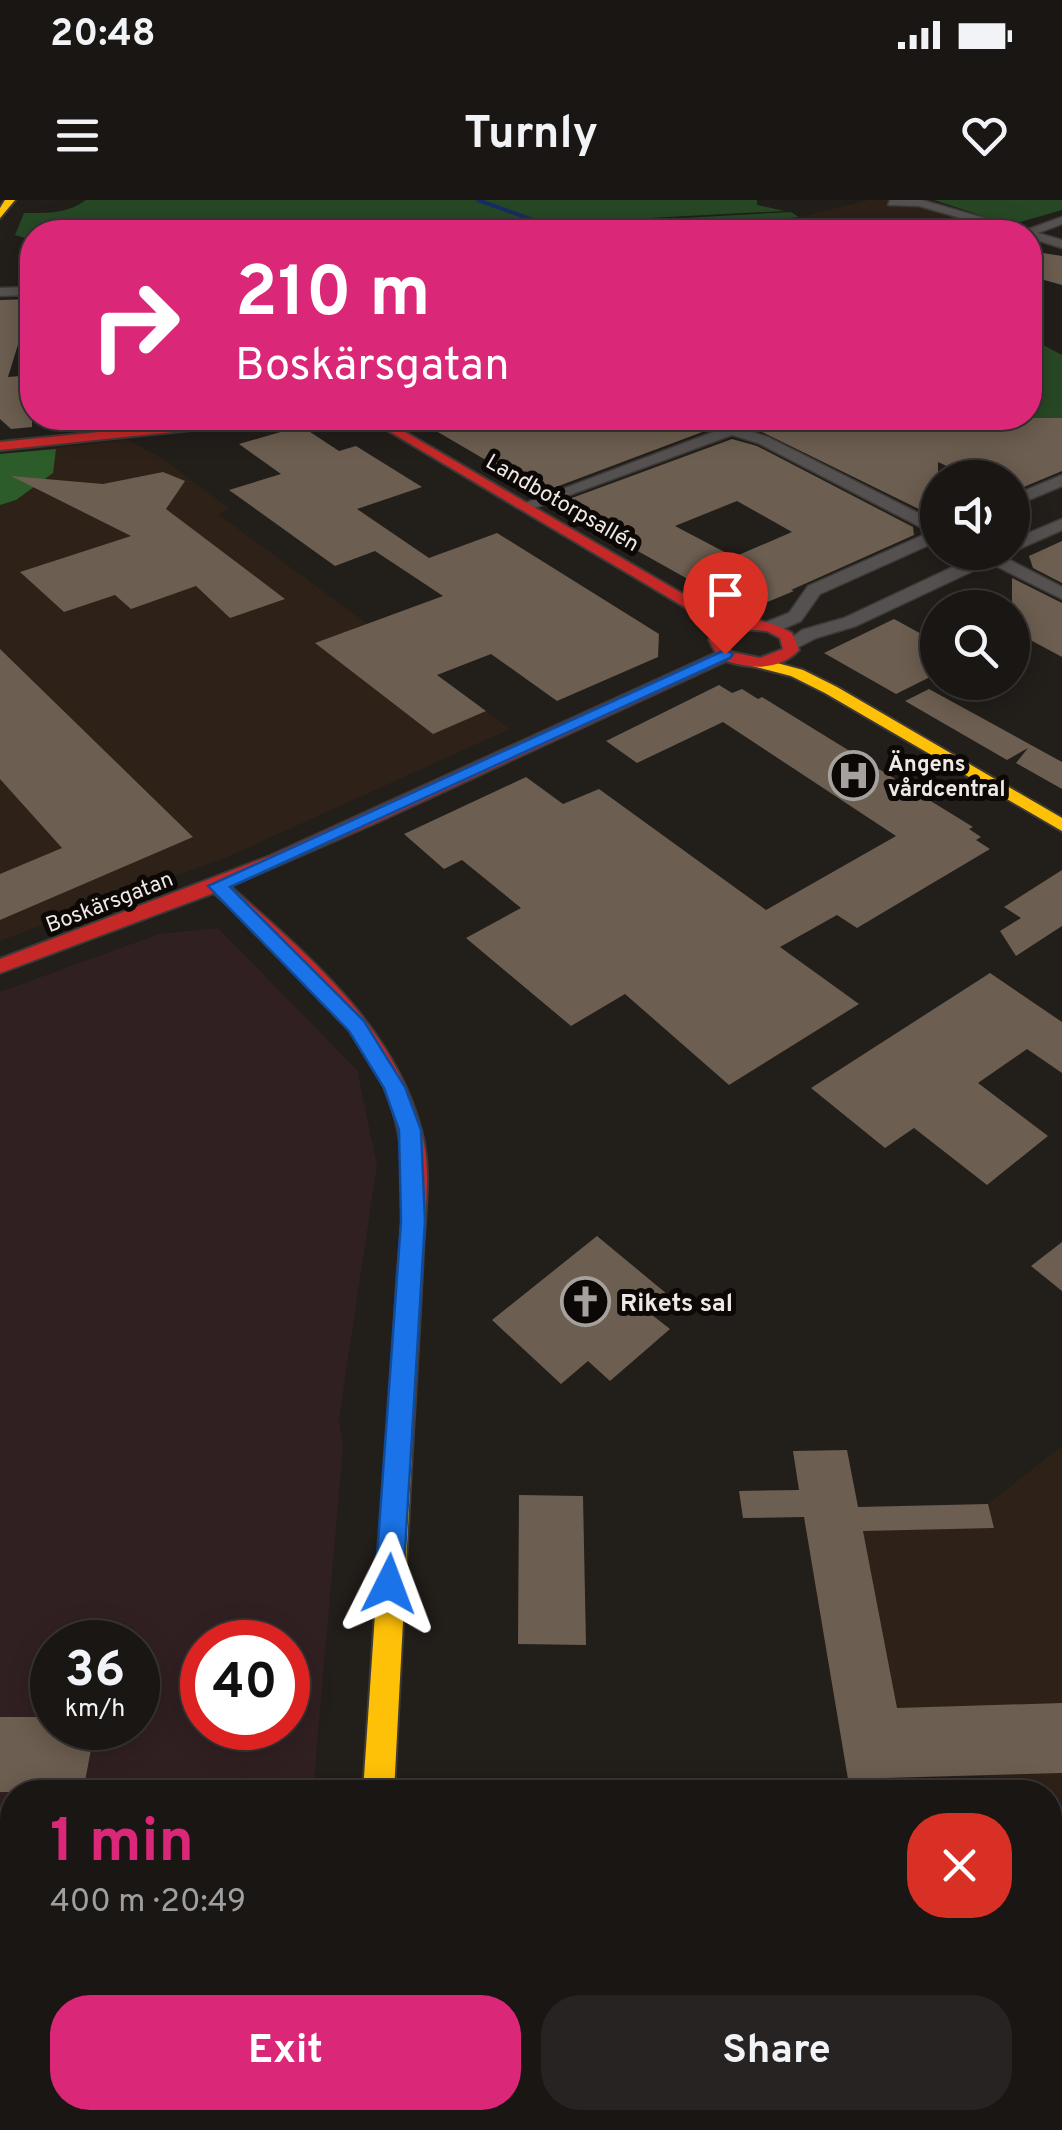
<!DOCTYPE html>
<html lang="en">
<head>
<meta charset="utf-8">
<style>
  :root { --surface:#1a1614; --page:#272322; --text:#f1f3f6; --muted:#9f9fa0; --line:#383534; --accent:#db2777 }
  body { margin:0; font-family:Overpass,sans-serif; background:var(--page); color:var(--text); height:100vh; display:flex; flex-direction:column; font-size:38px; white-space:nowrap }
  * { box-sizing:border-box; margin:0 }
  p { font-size:32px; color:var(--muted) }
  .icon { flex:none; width:55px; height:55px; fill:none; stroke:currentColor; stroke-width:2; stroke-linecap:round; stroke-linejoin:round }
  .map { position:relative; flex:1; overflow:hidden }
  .sheet { position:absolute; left:0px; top:1580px; width:1062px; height:350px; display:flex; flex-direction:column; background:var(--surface); border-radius:40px 40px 0 0; box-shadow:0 5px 25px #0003,0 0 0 2px var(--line) }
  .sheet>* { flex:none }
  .top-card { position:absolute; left:20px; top:20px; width:1022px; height:210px; border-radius:40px; box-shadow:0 5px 25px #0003,0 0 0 2px var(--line); background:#db2777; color:#fff; overflow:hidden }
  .tools { position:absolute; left:920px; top:260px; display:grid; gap:20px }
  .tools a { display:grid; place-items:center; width:110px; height:110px; border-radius:50%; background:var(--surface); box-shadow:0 5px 25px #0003,0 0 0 2px var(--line); font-size:50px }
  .speed { position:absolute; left:30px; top:1420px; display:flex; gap:20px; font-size:50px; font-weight:700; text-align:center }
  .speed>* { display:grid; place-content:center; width:130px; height:130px; border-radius:50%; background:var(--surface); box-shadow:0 5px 25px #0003,0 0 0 2px var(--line); line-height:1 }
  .speed small { font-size:25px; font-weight:400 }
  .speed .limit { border:15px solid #d22; background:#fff; color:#111 }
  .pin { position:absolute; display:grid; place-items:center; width:85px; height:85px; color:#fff; margin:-102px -42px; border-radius:50% 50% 50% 0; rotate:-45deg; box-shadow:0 0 10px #0007 }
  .pin .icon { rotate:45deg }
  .me { position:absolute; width:110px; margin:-55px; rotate:3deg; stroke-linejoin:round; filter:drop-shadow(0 0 8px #0008) }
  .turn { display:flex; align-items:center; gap:35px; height:210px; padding:0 50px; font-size:45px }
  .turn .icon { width:130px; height:130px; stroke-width:2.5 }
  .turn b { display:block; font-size:70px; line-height:85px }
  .round { display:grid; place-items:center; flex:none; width:105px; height:105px; border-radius:40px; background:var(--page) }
  .summary { display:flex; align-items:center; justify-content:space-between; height:170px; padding:0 50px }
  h1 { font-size:60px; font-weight:700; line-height:75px; color:var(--accent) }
  .cta { display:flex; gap:20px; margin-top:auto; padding:20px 50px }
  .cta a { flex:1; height:115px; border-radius:40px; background:var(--accent); color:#fff; font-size:40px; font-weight:700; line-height:115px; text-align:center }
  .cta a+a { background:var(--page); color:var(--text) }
  .status { display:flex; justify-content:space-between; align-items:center; height:70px; padding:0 50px; background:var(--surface); direction:ltr }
  .status svg { height:28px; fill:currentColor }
  header { display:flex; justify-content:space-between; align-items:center; height:130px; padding:0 50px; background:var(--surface); font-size:45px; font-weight:700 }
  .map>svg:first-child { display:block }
  .built { fill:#2d2118 }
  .industrial { fill:#312022; fill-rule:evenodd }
  .green { fill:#274825 }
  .forest { fill:#2c5c29 }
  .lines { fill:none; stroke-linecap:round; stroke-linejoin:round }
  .stream { stroke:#172e64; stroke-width:4 }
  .building { fill:#6c5e50; fill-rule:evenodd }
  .street-casing { stroke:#3e3a37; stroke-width:3 }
  .slow-casing { stroke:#3e3a37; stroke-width:4 }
  .jam-casing { stroke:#3e3a37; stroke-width:4 }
  .street { fill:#545150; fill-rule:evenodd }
  .slow { fill:#ffc107; fill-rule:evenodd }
  .jam { fill:#c62828; fill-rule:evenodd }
  .route { fill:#1a73e8; stroke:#114b97; stroke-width:2.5 }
  .labels { text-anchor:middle; stroke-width:10; stroke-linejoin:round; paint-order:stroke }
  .far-street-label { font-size:22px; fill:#efe8e5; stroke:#0c0806 }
  .far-poi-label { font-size:22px; font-weight:bold; fill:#efe8e5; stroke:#0c0806; text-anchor:start }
  .poi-label { font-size:25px; font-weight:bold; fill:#efe8e5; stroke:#0c0806; text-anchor:start }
</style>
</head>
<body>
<div class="status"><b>20:48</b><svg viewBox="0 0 49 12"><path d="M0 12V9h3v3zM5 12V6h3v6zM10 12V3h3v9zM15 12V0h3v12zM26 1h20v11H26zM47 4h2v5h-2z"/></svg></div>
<header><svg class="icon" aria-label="menu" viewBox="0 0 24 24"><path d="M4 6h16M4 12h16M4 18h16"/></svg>Turnly<svg class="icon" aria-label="heart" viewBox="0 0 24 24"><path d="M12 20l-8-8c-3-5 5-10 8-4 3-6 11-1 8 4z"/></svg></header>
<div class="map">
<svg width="1062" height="1930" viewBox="0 0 1062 1930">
  <rect width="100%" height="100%" fill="#221e1a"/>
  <g class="built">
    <path d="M869,0H911L1006,32H706L693,27L799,17Z"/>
    <path d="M127,240L160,257L230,309L218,314L510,529L230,656L0,741V254Z"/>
    <path d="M1062,1246V1779H1060L1050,1751V1592H992L985,1576L848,1579L793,1251L847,1250L859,1308L988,1304Z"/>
  </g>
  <path class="industrial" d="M218,728L357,870L377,965L339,1219L343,1247L313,1592H12V1918H286L285,1930H0V792L159,734ZM52,1442H138V1528H52ZM202,1442H288V1528H202Z"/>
  <g class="green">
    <path d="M86,0H757V5L785,11L591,21L529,32H32V40L15,35L24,13C47,13 67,14 86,0Z"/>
    <path d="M934,0H1062V10L1010,25Z"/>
    <path d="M791,12L799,17L696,28L706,32H545L593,23Z"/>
    <path d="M1030,138L1062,155V228L1030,217Z"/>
  </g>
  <path class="forest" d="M56,249L53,273L16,300L0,305V254Z"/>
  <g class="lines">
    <path class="stream" d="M478,0L561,30"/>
  </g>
  <g class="building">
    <path d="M1030,51L1062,56V85L1030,76Z"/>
    <path d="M32,99L8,177L32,175V227L11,229L0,219V100Z"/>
    <path d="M414,218H678L705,231L548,290L535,289Z"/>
    <path d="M776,218H1062V271L1012,292V278H972L938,262V317L933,316L756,229Z"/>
    <path d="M301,226L339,251L356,246L422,287L357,309L429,358L497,333L659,434L658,457L557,501L491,454L437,475L486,511L433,534L315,443L443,396L375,351L335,366L229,290L281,274L239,244Z"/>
    <path d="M732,239L757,246L913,327L914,335L791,390L794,391L760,405L736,406L559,307L561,302ZM737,301L792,332L734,357L675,326Z"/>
    <path d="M163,272L185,281L166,309L285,399L230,418L196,386L131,409L115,395L64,412L20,372L131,336L11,276L103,284Z"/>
    <path d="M1062,341V383L1033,368L1029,356Z"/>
    <path d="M1012,378L1062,403V457L1012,430Z"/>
    <path d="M894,419L938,443V473L896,494L824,453Z"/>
    <path d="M0,449L193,637L0,720V674L62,648L0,579Z"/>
    <path d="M719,485L732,493L742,489L758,499L762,497L973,627L969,629L981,637L976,640L990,649L857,728L837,715L780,747L859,804L729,885L625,794L571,826L466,738L521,708L462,660L444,669L404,634L526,577L563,604L599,589L766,710L896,636L723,522L637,563L606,541Z"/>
    <path d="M929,489L1062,562V589L1016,563L1028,548L1007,560L905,501Z"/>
    <path d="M1062,670V726L1016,756L1000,731L1021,718L1004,707Z"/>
    <path d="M990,773L1062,822V873L1027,849L978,883L1048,936L987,985L914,928L885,948L811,888Z"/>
    <path d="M597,1036L667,1094L647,1111L670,1129L610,1181L588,1161L561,1184L492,1120Z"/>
    <path d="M1062,1042V1091L1031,1066Z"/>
    <path d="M847,1250L858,1307L988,1304L994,1328L863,1331L897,1508L1062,1503V1573L848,1579L804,1317L743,1318L739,1291L799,1290L793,1251Z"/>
    <path d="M519,1295L583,1296L586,1445L518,1444Z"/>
    <path d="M0,1517H52V1528H95L83,1592H0Z"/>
  </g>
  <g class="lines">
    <defs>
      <g id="street">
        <path d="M890,0H922L1026,30L1062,17V24L1038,33L1062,40V48L1030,38V32H1009L919,6L888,5Z"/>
        <path d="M32,87V95L0,96V88Z"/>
        <path d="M682,218C699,217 716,226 731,225C745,225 757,218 772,218L746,230L768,237L938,323V341L820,394L801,421L778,431H764V423L789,413L808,386L930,332L758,243L732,235L529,310L515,307L716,231Z"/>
        <path d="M1062,275V286L1012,307V296Z"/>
        <path d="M1062,319V330L1012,352V340Z"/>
        <path d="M973,352H1008L1004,357L1062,387V399L990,363L856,426L816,438L791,451L782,445L802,430L844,418L976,356Z"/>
        <path d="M342,1918H386L385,1930H341Z"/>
      </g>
      <g id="slow">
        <path d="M5,0H15L0,18V8Z"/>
        <path d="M758,458L803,470L837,487L1062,618V631L825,493L791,476L752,466V460Z"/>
        <path d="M399,1239L408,1242L412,1251L394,1592H363L386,1251L390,1242Z"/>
      </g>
      <g id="jam">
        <path d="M238,218H275L269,222L0,250V242Z"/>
        <path d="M367,218H381L731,422C753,417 773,422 792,433L799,450C778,471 752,469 726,461L373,624L230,686C306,754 394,826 421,930C432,969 425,1012 423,1052C420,1118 416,1185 412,1251L408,1260L399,1263L390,1260L386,1251C390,1195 394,1139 397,1083C402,1019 412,955 387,894C355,812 278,750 214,693L0,773V759L270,656L716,453L709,440L720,428ZM742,429L767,431L780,438L783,449L760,458L731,452L725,441L734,430Z"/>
      </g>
    </defs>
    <use href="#street" class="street-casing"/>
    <use href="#slow" class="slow-casing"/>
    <use href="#jam" class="jam-casing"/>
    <use href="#street" class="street"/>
    <use href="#slow" class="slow"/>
    <use href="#jam" class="jam"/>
  </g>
  <path class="route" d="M725,450L733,454L730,458L230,687L364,821L405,887L421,930L425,1021L403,1384L399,1394L389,1398L379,1394L375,1384L401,1021L399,930L384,888L349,831L208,686Z"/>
  <defs>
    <symbol id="hospital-ring" viewBox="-11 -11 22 22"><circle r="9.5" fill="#0c0806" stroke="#a7a19e" stroke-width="1.5"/><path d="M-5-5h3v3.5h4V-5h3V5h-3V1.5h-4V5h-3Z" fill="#a7a19e"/></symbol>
    <symbol id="church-ring" viewBox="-11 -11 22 22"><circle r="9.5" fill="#0c0806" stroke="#a7a19e" stroke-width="1.5"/><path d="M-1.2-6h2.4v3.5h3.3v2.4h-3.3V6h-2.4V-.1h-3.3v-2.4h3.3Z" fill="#a7a19e"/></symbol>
  </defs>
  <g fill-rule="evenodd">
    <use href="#hospital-ring" x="826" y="548" width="55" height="55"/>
    <use href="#church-ring" x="558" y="1074" width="55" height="55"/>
  </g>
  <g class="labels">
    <g class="far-street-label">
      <text transform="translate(563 302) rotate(30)" y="8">Landbotorpsallén</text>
      <text transform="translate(109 701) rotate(-21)" y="8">Boskärsgatan</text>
    </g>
    <g class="far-poi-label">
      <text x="888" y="571">Ängens<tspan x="888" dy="25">vårdcentral</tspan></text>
    </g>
    <g class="poi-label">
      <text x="620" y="1111">Rikets sal</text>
    </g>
  </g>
</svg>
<div class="tools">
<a><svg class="icon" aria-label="sound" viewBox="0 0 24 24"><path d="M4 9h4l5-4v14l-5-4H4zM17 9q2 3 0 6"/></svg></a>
<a><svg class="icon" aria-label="search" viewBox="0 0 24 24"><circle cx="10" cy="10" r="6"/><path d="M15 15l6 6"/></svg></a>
</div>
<div class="speed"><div>36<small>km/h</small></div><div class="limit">40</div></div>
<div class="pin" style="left:725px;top:454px;background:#d93025"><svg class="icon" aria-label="arrive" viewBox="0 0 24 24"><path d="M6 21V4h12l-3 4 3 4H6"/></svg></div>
<svg class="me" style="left:389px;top:1384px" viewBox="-20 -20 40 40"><path d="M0-17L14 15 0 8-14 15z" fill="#1a73e8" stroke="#fff" stroke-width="4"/></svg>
<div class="top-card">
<div class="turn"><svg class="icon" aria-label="right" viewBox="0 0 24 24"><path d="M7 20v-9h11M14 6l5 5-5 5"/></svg><div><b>210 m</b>Boskärsgatan</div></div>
</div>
<section class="sheet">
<div class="summary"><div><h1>1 min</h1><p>400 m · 20:49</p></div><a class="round" style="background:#d93025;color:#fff"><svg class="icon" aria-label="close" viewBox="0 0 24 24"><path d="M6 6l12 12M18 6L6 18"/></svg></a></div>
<div class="cta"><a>Exit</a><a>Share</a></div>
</section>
</div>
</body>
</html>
